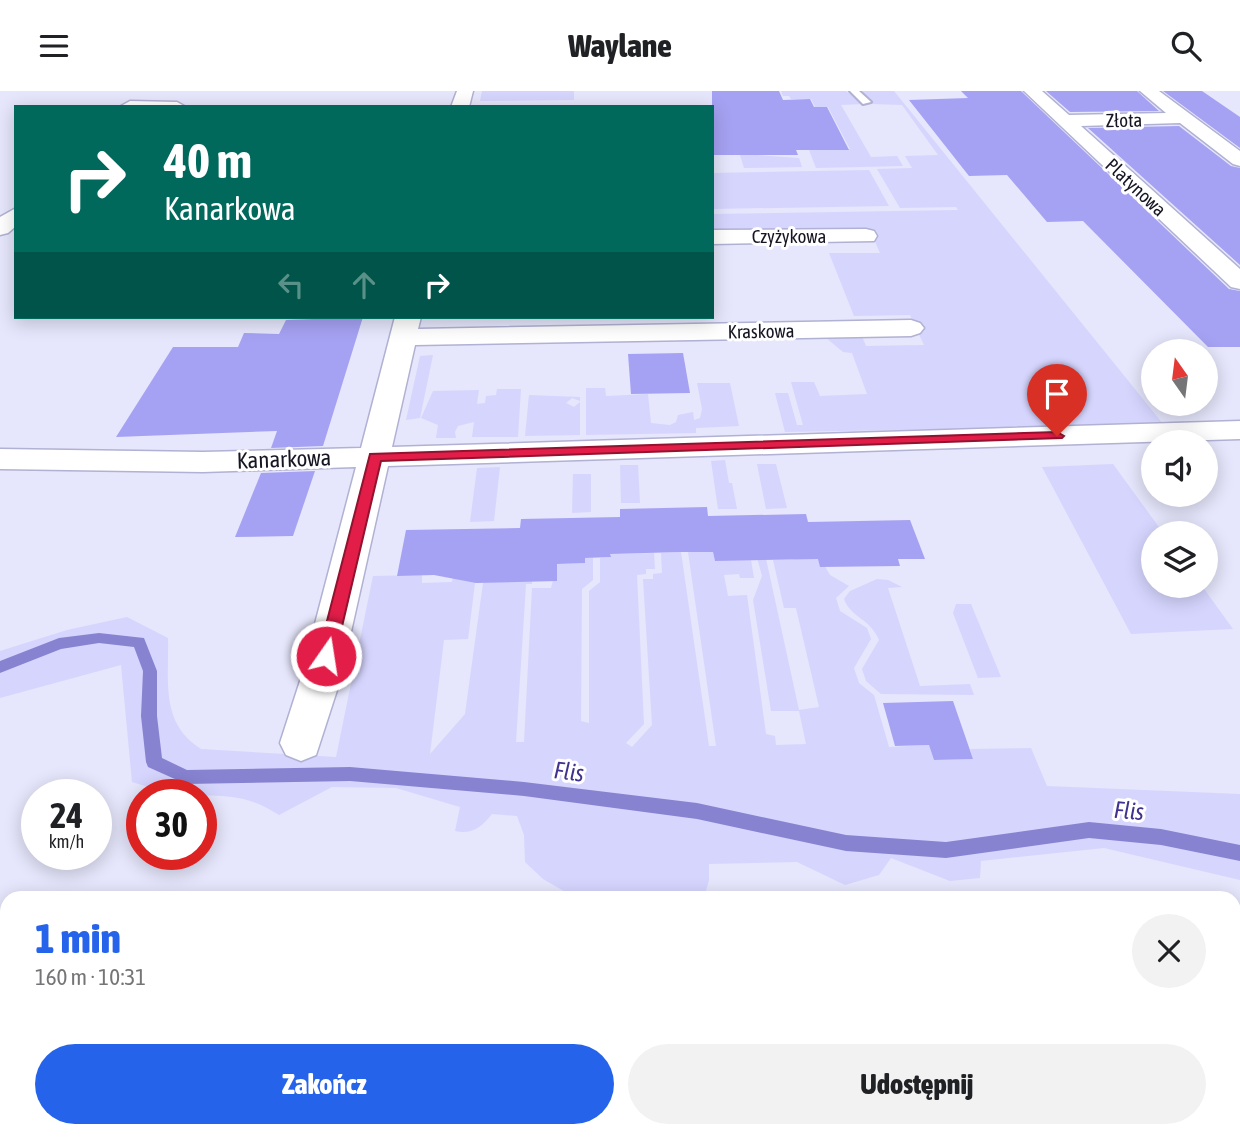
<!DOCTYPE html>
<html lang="pl">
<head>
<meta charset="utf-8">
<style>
  :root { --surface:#fff; --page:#f2f2f2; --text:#202124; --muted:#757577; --accent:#2563eb }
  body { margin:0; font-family:"Asap Condensed",sans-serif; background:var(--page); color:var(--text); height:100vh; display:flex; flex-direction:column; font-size:26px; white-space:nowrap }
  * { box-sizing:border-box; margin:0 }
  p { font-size:23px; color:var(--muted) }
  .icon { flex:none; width:38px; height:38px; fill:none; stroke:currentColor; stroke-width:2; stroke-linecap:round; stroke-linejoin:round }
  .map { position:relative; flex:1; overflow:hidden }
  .side { position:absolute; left:0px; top:800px; width:1241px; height:247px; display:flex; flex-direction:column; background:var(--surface); border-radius:21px 21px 0 0; box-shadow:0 4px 18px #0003 }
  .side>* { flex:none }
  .banner { position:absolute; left:14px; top:14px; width:700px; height:214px; border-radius:0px; box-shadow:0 4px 18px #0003; background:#00695c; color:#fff; overflow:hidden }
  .needle { width:46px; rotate:346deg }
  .tools { position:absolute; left:1141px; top:248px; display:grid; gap:14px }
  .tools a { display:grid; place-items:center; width:77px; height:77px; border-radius:50%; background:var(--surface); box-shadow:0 4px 18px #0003; font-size:35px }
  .speed { position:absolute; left:21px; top:688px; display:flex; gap:14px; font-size:35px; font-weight:700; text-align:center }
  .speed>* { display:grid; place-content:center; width:91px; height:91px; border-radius:50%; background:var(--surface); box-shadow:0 4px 18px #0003; line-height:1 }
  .speed small { font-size:18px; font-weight:400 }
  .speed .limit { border:10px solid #d22; background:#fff; color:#111 }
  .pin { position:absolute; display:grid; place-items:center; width:60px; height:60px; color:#fff; margin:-72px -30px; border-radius:50% 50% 50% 0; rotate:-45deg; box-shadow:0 0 7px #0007 }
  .pin .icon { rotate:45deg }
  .me { position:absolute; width:77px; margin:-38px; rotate:13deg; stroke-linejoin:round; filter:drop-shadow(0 0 5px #0008) }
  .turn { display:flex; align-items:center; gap:24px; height:147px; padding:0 35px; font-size:32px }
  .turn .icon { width:91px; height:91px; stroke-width:2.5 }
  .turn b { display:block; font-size:49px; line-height:60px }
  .lanes { display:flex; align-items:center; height:66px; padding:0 35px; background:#0003; justify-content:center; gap:35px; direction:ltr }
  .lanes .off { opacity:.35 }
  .round { display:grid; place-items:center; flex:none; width:74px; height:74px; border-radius:37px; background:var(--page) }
  .headline { display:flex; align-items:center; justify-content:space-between; height:119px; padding:0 35px }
  h1 { font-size:42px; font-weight:800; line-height:52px; color:var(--accent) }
  .button { display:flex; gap:14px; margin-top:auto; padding:14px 35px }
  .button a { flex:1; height:80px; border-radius:42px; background:var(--accent); color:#fff; font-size:28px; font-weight:800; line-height:80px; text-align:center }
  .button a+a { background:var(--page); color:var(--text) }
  header { display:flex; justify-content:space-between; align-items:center; height:91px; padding:0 35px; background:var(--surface); font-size:32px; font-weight:800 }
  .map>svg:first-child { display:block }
  .green { fill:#d6d5fe }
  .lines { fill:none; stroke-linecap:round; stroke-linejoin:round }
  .stream { fill:#8883d1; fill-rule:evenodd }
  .building { fill:#a6a2f3 }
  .service-casing { stroke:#b1b1d3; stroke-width:4 }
  .minor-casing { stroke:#b1b1d3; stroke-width:3 }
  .service { fill:#fff; fill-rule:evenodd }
  .minor { fill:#fff; fill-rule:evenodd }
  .route { fill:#e11d48; stroke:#92132f; stroke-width:2 }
  .labels { text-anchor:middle; stroke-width:6; stroke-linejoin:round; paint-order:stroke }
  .far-street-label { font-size:19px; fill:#161522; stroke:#fff }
  .street-label { font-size:23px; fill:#161522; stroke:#fff }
  .water-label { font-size:24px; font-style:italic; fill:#42328e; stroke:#fff }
</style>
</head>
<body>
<header><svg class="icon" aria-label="menu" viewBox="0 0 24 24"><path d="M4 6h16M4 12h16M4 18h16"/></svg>Waylane<svg class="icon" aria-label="search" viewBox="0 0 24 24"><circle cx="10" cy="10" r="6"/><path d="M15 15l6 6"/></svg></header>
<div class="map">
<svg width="1240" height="1046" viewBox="0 0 1240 1046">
  <rect width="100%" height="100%" fill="#e6e6fc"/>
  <g class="green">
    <path d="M482,0H574V9L480,10Z"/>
    <path d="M781,0H846L864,13L841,14L871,66L897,65L903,75L816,77L809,59L850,58L828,16H815L811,8H791L789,5H783Z"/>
    <path d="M862,0H894L1164,334L785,341L775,302H788L797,334H803L791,291H814L820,305L867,303L852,262L843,261L825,246L862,245L866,255L924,254L910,224L854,225L829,162H880L869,137L712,139V123L958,119L956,116L900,117L877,78L912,77L905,65L938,64L902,14L872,13Z"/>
    <path d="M734,45H749L756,64L799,67L802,76L744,77Z"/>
    <path d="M869,79L889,115L712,118V82Z"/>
    <path d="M433,264L420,327L406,329L420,265Z"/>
    <path d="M697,292H730L739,335L696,337V342L586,344V297H605L606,305L648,303L651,332L670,334L676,331L678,324L693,321L694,329L700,327L702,318Z"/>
    <path d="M497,298H521L518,346H472L474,331L458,335L455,341L456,347H436L438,334L421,327L433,300L479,299L477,313L485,312L486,305L496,304Z"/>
    <path d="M529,304L580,306V310L572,307L566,312L574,316L580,311V344L525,345Z"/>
    <path d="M725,369L729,392H732L737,418H718L711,370Z"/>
    <path d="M757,373H776L787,417L766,418Z"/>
    <path d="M1113,373L1164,443H1153V495H1202L1233,538L1131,543L1042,376Z"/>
    <path d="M620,374H638L640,412H621Z"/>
    <path d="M500,376L494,430L470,431L477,377Z"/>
    <path d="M573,383H591V421L572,422Z"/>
    <path d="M816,460L830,484L849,495L836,507L840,520L867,537L871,548L854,577L859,592L874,604L889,656L929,654L934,669L973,668L970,658L1031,657L1047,695L1240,703V789L1104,757L981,770L980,787L950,790L891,767L879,784L845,794L797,771L709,773V789L704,807H576L543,788L525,771L524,744L517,725L492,723C482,736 471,744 455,740L460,716L396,697L332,696L279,724C239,698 217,708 174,702C160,700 146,695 132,691L121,574L0,607V560L67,539L127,526L168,547C169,591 160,632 201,658L336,666L373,485L422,484V492L452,491L453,485L476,484L468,548L444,549L430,663L465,623L483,492L533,467L532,493H526L516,651H524L532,497H551L559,467V473L585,472V467H593V489L582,498L581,630L589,632V500L600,491V467L610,466V463L654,462L655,478H646V483L637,484L644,633L626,652L632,656L652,634L643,488H653V483L662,482L661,462L681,461L709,655H716L688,461H713L715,470L750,463L754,487H740L739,483L724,484L728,505L747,504L766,643L775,645L776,654L806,653L799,620H771L753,509L762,485L756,463H765L799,619L819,616L796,517H784L773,469H792Z"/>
    <path d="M877,488L888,489L902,496L888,497L920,595L970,593L974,604L881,603L866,590L862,578L879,549C870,527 851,527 844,508L850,500Z"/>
    <path d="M956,513H971L1001,586L978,587L953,522Z"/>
  </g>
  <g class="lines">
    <path class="stream" d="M99,542L144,547L157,580V625L162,667L187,679L350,676L524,691L697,712L846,744L946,751L1089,731L1161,738L1240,754V770L1161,754L1089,747L946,767L846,760L697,728L524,705L350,690L186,693L148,676L146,671L141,625L143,580L134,556L99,552L61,558L0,582V570L59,547Z"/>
  </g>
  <g class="building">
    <path d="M712,0H779L783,9L810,8L814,16H827L849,59H796L798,64H712Z"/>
    <path d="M961,0H1021L1229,198L1240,200V256H1208L1083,130L1047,131L1007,84L969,85L909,9L968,7Z"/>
    <path d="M1046,0H1137L1159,20L1070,21Z"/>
    <path d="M1163,0H1202L1240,26V57Z"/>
    <path d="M1179,35L1231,75L1240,77V174L1088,37Z"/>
    <path d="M315,226H363L323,355L271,357L277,340L116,346L173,256H238L244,242L279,243L286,229L314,228Z"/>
    <path d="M683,262L690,302L631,303L628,263Z"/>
    <path d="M315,380L293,445L235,446L261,382Z"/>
    <path d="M707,416L708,425L806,423L808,431L910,429L925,468H898L900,475L820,476L818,468L715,470L713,461H681L610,463L611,466L585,467V472L557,473V490L476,492L434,484L397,485L406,439L520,437L521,428L620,426V418Z"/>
    <path d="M953,610L973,668L934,669L929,654L895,655L883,612Z"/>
  </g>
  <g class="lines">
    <defs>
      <path id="service" d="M850,0H859L871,11L863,13Z"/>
      <g id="minor">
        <path d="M457,0H473L469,16H451Z"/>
        <path d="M1024,0H1042L1069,24L1166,22L1140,0H1159L1240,60V75L1233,73L1180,32L1081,35L1240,178V198L1231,196Z"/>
        <path d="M130,10L177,11L186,16L121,15Z"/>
        <path d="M16,117V135L8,142L0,144V126Z"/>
        <path d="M866,138L874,140L877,145L874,150L712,153V139Z"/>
        <path d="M395,226H421L418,238L911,229L920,232L924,237L920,242L911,245L415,254L392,356L1240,330V348L388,375L340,590L316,664L301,670L286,664L280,652L300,590L356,376L203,381L0,378V358L203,361L361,357Z"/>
      </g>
    </defs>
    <use href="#service" class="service-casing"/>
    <use href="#minor" class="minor-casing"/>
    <use href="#service" class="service"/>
    <use href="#minor" class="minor"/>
  </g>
  <path class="route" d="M1057,341L1064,345L1062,347L381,370L335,565L332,570H320L318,565L370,363Z"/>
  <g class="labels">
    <g class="far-street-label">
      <text transform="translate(1124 29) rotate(-1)" y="7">Złota</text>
      <text transform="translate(1136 96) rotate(43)" y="7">Platynowa</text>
      <text x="789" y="152">Czyżykowa</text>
      <text transform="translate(761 240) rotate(-1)" y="7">Kraskowa</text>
    </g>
    <g class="street-label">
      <text transform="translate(284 368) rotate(-2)" y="8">Kanarkowa</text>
    </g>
    <g class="water-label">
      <text transform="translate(569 681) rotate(7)" y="8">Flis</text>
      <text transform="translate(1129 720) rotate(5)" y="8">Flis</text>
    </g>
  </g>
</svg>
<div class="tools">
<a><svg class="needle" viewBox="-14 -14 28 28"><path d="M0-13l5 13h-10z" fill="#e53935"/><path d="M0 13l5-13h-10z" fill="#757577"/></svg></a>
<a><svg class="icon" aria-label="sound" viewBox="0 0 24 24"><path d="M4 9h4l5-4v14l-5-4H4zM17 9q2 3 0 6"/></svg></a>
<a><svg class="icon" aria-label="layers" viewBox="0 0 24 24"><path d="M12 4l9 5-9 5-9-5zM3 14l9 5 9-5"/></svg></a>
</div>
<div class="speed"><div>24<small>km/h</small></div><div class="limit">30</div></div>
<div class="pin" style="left:1057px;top:345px;background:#d93025"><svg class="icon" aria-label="arrive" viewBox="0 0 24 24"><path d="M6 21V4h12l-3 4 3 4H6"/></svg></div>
<svg class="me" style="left:326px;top:565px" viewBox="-20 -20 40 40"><circle r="17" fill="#e11d48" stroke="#fff" stroke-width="3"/><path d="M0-11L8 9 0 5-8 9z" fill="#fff"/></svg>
<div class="banner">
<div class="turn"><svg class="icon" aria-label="right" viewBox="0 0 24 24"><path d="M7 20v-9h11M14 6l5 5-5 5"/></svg><div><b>40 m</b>Kanarkowa</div></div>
<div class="lanes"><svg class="icon off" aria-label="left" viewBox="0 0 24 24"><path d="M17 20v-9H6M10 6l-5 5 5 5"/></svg><svg class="icon off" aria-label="ahead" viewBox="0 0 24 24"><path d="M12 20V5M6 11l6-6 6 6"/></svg><svg class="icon" aria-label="right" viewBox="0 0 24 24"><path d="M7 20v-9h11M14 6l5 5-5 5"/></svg></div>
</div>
<section class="side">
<div class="headline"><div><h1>1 min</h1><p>160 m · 10:31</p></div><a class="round"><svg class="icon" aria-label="close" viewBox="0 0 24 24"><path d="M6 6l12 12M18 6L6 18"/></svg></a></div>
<div class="button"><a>Zakończ</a><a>Udostępnij</a></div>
</section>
</div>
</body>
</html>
